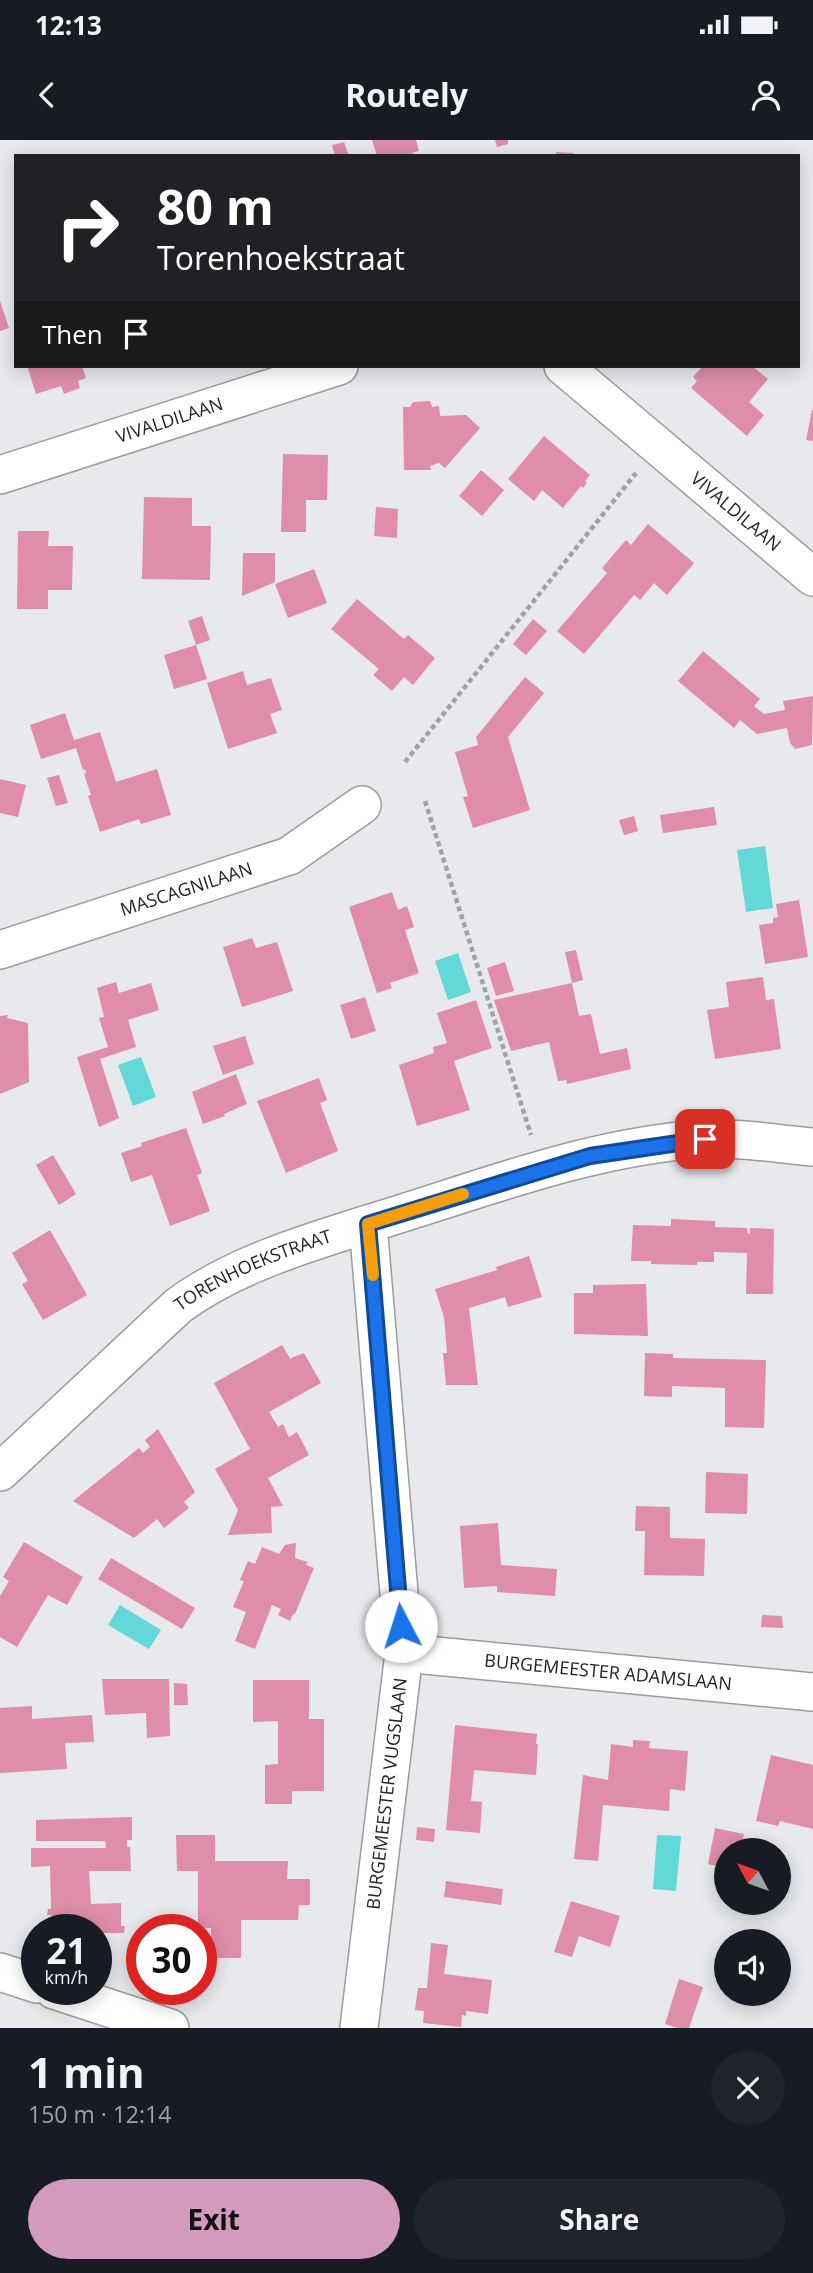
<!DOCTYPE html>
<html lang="en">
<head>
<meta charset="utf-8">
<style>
  :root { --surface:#171b24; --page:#20242c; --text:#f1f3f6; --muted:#9ea1a6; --accent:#d39abe }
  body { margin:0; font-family:"Open Sans",sans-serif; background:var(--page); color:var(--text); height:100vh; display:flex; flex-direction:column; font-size:26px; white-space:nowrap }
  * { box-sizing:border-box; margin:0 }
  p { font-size:23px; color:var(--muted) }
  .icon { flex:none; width:38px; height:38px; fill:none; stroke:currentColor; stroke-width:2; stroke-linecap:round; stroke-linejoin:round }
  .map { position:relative; height:1888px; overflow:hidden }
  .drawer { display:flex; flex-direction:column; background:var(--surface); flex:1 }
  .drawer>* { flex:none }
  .top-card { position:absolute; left:14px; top:14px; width:786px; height:214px; border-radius:0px; box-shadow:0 4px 18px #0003; background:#202124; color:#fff; overflow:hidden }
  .needle { width:46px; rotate:311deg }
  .buttons { position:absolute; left:714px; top:1698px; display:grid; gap:14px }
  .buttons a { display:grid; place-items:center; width:77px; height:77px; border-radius:50%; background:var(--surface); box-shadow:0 4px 18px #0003; font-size:35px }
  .speed { position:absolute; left:21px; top:1774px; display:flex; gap:14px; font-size:35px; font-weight:700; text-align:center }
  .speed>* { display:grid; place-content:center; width:91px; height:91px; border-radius:50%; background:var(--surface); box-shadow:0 4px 18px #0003; line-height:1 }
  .speed small { font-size:18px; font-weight:400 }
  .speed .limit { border:10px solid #d22; background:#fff; color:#111 }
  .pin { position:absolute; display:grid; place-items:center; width:60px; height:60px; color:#fff; margin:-30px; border-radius:14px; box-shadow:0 4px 10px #0006 }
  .me { position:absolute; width:77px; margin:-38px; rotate:355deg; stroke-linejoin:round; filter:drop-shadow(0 0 5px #0008) }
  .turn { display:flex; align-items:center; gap:24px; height:147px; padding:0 28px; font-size:32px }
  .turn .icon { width:91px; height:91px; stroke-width:2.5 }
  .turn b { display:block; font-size:49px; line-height:60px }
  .then { display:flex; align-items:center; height:66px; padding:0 28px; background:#0003; gap:14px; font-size:26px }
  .round { display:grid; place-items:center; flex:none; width:74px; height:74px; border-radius:37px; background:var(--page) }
  .summary { display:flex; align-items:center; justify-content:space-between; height:119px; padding:0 28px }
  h1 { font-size:42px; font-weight:700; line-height:52px }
  .primary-button { display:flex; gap:14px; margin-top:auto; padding:14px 28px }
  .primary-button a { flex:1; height:80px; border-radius:42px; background:var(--accent); color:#111; font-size:28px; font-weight:700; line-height:80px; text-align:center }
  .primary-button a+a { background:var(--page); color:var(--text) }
  .status { display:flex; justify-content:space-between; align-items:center; height:49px; padding:0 35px; background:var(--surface); direction:ltr }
  .status svg { height:19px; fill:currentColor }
  header { display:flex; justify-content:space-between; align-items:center; height:91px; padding:0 28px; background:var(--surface); font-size:32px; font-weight:700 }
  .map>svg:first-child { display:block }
  .water { fill:#62d8d8 }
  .building { fill:#df8daa }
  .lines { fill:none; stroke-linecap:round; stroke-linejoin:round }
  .minor-casing { stroke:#9a9c9e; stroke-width:40 }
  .path { stroke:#a0a1a4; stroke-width:4.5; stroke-dasharray:5 3.5; stroke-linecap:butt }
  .minor { stroke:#fff; stroke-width:37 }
  .route-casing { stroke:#114b97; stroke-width:18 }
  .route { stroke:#1a73e8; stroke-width:12 }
  .slow { stroke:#f59e0b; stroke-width:12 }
  .labels { text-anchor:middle; stroke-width:7; stroke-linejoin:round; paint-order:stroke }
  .street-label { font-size:18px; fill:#242425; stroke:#fff }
</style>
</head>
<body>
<div class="status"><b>12:13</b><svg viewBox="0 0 49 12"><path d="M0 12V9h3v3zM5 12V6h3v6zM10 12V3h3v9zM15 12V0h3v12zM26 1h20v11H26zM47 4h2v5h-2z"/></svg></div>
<header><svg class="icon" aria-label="back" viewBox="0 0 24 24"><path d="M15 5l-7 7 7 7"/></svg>Routely<svg class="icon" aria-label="person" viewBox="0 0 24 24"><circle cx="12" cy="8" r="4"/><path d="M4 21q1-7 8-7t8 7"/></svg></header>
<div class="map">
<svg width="813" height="1888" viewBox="0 0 813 1888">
  <rect width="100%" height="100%" fill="#e7e9ec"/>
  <g class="water">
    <path d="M765,706L773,768L746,772L737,710Z"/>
    <path d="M458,813L471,852L448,860L435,821Z"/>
    <path d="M141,917L156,957L133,966L118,925Z"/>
    <path d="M120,1465L161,1490L149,1509L108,1485Z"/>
    <path d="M657,1695L681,1696L676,1751L653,1749Z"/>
  </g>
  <g class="building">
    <path d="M372,0H416L419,11L412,13L413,16H377Z"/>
    <path d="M495,0H508V4L497,7Z"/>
    <path d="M344,2L349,16H335L332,5Z"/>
    <path d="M556,12L573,13V16H556Z"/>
    <path d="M0,161L9,188L0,191Z"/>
    <path d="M27,226H82L86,238L78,241L80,248L64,254L61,246L36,254Z"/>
    <path d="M703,226H752L768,239L749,262L764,275L747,296L691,248L697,241L693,237Z"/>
    <path d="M430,261L432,267L439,266L440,276L466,275L480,288L445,328L439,323L430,326L431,330H404L403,267H410L413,262Z"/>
    <path d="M812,270H813V301L806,300Z"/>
    <path d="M544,296L590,335L585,341L587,343L583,348L581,346L563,368L542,350L534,361L508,339Z"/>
    <path d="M283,314L328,315L327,360H306V392H281Z"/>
    <path d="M481,330L504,350L482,376L459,356Z"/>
    <path d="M144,357L192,358V386H211L210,440L142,439Z"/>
    <path d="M376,367L398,369L397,398L374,396Z"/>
    <path d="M648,384L694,423L667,455L654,443L640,460L634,455L584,514L557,491L607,433L602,428L626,400L631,405Z"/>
    <path d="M18,391H49L48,406H73L72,450H48V469H17Z"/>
    <path d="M243,413H275V442L242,456Z"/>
    <path d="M314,429L327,463L288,478L275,444Z"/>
    <path d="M357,459L404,499L408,495L435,518L413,545L404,537L392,551L373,535L379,529L331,489Z"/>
    <path d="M202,476L210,500L196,505L207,539L174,549L164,515L196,505L188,481Z"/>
    <path d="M533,479L547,491L526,515L513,504Z"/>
    <path d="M703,511L760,559L754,566L764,574L785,570L783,561L813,556L812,605L795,609L790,603L787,588L757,594L740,580L734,588L678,541Z"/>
    <path d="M243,531L247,545L271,538L282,570L270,574L277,593L228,609L207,543Z"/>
    <path d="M525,537L544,553L508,597L530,670L473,688L463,657L468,656L455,612L478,605L476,597Z"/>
    <path d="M65,573L74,600L100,592L116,642L157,629L171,675L141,684L139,679L100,692L88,656L91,655L84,634H86L85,629L83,630L76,608L41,619L30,585Z"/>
    <path d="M59,635L68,663L56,666L47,638Z"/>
    <path d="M0,639L26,645L18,677L0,673Z"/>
    <path d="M714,667L717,685L663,693L660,675Z"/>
    <path d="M634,676L638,691L624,695L619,680Z"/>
    <path d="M392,752L398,770L407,766L414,787L405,790L419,833L390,843L392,848L377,853L349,767Z"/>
    <path d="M799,760L808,817L765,824L759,785L773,783V778L778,777L776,764Z"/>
    <path d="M252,798L256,808L277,802L293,851L242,867L223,807Z"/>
    <path d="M576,810L583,840L572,843L565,812Z"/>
    <path d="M505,822L514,851L496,856L487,828Z"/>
    <path d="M763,837L766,860L774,859L781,909L715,919L707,870L729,867L726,842Z"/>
    <path d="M116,842L119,853L151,843L159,870L128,880L136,907L100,919L119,978L99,987L77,917L108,907L99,878L104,877L97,848Z"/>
    <path d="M572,843L579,876L591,874L600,914L627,908L631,929L567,944L566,940L558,941L549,902L511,911L494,860Z"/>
    <path d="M365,857L376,891L351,899L340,865Z"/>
    <path d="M476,860L492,908L454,921L470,970L417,986L399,925L434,913L433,907L447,903L437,873Z"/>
    <path d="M8,875L7,878L28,883L29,942L0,954V876Z"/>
    <path d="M245,896L254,924L223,935L213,906Z"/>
    <path d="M236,934L247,964L224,974L225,976L203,984L192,952Z"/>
    <path d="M319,938L327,960L320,963L338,1011L286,1033L257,961Z"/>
    <path d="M186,988L202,1033L197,1035L210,1071L170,1086L152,1035L131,1042L121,1013L142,1006L141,1003Z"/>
    <path d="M53,1015L76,1054L59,1065L36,1025Z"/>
    <path d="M671,1079L715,1081V1087L747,1088V1093L750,1094V1088L774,1089L773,1154H746L747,1113L714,1112V1122H697V1125L651,1124V1121H631L633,1085L671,1086Z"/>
    <path d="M50,1090L87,1155L43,1180L22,1144L28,1141L12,1113Z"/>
    <path d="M529,1116L542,1157L508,1167L505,1157L469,1168L478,1245H446L443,1213H447L444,1177L435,1149L497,1130L496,1127Z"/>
    <path d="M646,1144L648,1196L574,1194V1153H593V1145Z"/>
    <path d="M282,1205L291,1220V1218L304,1213L321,1243L269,1272L278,1287L283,1284L289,1297L297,1292L309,1315L268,1338L283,1366L271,1367L272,1393L228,1395L238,1370L215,1329L250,1309L214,1243Z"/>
    <path d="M645,1213L673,1214V1218L766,1220L764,1288L725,1287V1248L672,1246V1257L644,1256Z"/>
    <path d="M158,1289L195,1352L184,1362L189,1368L164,1388L157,1379L134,1398L73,1361L139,1308L143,1313L150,1307L145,1300Z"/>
    <path d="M706,1332L748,1334L747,1374L705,1373Z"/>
    <path d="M636,1366L670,1367V1398L705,1399L704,1436L644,1435L645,1391H635Z"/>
    <path d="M498,1383L501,1425L557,1429L555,1456L497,1452V1446L464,1448L460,1386Z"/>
    <path d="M24,1402L83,1437L67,1465L48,1455L17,1507L0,1497V1456L9,1441L3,1437Z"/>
    <path d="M296,1403L295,1418L308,1422L306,1425L314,1428L295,1474H293L290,1481L278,1475L281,1469L272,1465L255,1509L235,1501L246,1472L233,1467L244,1441L240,1440L248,1421L255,1424L262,1407L279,1414L285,1405Z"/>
    <path d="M111,1418L195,1468L182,1489L98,1439Z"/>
    <path d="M762,1475L782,1476L783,1488L761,1487Z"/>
    <path d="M102,1539H169L170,1596L147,1598L146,1573L105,1575Z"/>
    <path d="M253,1540H309V1579H324V1651H292V1664H265V1625L278,1624V1581L253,1582Z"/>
    <path d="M174,1543L187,1544L188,1565H174Z"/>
    <path d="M32,1566V1579L92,1575L94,1602L65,1603L67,1629L0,1633V1568Z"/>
    <path d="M455,1585L537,1594L536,1604H538L536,1635L474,1630L471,1661L482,1662L480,1693L446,1690Z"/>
    <path d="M633,1600L650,1601L649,1608L688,1611L685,1651L670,1649L669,1671L603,1665L598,1721L574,1719L583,1635L608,1640L611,1604L633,1607Z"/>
    <path d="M771,1615L813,1625V1689L780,1681L778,1686L756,1681Z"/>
    <path d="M132,1677V1700H127V1707H130L131,1731H89L91,1764L121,1763V1786H125L124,1793H96V1790H90V1785H74V1783H51V1775H47L48,1769H51L50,1726L31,1727V1708H106L105,1701H36V1680Z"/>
    <path d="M417,1687L435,1689L434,1702L416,1700Z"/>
    <path d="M715,1688L744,1694L741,1710H726V1728L708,1724Z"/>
    <path d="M176,1695H215V1721H288L287,1739H310V1765H299L298,1780H241V1818H211V1788H198V1731H177Z"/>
    <path d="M446,1741L503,1749L501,1765L444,1757Z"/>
    <path d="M571,1761L620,1776L610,1807L579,1796L572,1817L554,1812Z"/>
    <path d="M431,1803L448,1805L444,1834L492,1840L488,1874L466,1871V1876L462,1875L461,1887L423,1883L424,1871L415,1870L418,1848H427Z"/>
    <path d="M679,1839L703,1847L689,1888H677L665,1884Z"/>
  </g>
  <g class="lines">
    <defs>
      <g id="minor">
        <path id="s1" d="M563,226L813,437"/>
        <path id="s2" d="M0,335L339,226"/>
        <path id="s3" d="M0,810L289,716L362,665"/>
        <path id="s4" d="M0,1332L178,1166C239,1120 331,1096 403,1073C501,1042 599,1006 702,999C735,997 778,1004 813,1007"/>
        <path id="s5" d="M404,1513L813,1552"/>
        <path d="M0,1832L37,1844"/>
        <path d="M54,1850L170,1888"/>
        <path id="s6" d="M359,1888L404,1513L368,1084"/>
      </g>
    </defs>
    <use href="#minor" class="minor-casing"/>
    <g class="path">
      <path d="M405,622L636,333"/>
      <path d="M425,661L531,995"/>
    </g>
    <use href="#minor" class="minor"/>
  </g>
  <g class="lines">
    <defs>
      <path id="route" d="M401,1486L368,1084L590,1016L705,999"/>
    </defs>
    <use href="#route" class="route-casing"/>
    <use href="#route" class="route"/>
    <path class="slow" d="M373,1135L368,1084L463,1054"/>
  </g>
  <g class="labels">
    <g class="street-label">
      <text dy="6" stroke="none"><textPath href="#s2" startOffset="178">VIVALDILAAN</textPath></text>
      <text dy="6" stroke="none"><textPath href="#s1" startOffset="226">VIVALDILAAN</textPath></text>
      <text dy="6" stroke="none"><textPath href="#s3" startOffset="196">MASCAGNILAAN</textPath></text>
      <text dy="6" stroke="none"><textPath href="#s4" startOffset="327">TORENHOEKSTRAAT</textPath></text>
      <text dy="6" stroke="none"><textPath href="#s5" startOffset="205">BURGEMEESTER ADAMSLAAN</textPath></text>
      <text dy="6" stroke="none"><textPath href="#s6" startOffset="236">BURGEMEESTER VUGSLAAN</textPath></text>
    </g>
  </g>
</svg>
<div class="buttons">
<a><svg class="needle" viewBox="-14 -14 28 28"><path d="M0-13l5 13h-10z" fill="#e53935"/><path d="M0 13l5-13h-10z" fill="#9ea1a6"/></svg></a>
<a><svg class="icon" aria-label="sound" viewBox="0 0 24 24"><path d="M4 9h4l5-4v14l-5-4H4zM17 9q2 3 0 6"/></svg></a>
</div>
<div class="speed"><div>21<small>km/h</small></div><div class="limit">30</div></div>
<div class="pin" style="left:705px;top:999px;background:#d93025"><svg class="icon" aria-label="arrive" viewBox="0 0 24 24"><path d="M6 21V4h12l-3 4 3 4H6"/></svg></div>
<svg class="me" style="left:401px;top:1486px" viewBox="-20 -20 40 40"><circle r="19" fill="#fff"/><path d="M0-13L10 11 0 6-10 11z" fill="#1a73e8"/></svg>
<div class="top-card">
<div class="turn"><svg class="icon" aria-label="right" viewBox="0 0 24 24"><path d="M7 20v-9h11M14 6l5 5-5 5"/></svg><div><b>80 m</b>Torenhoekstraat</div></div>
<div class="then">Then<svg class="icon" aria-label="arrive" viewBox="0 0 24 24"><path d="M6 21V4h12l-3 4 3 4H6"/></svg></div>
</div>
</div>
<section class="drawer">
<div class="summary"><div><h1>1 min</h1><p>150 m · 12:14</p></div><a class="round"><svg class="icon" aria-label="close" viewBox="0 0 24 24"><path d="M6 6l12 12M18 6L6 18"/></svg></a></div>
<div class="primary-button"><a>Exit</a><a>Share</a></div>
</section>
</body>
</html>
